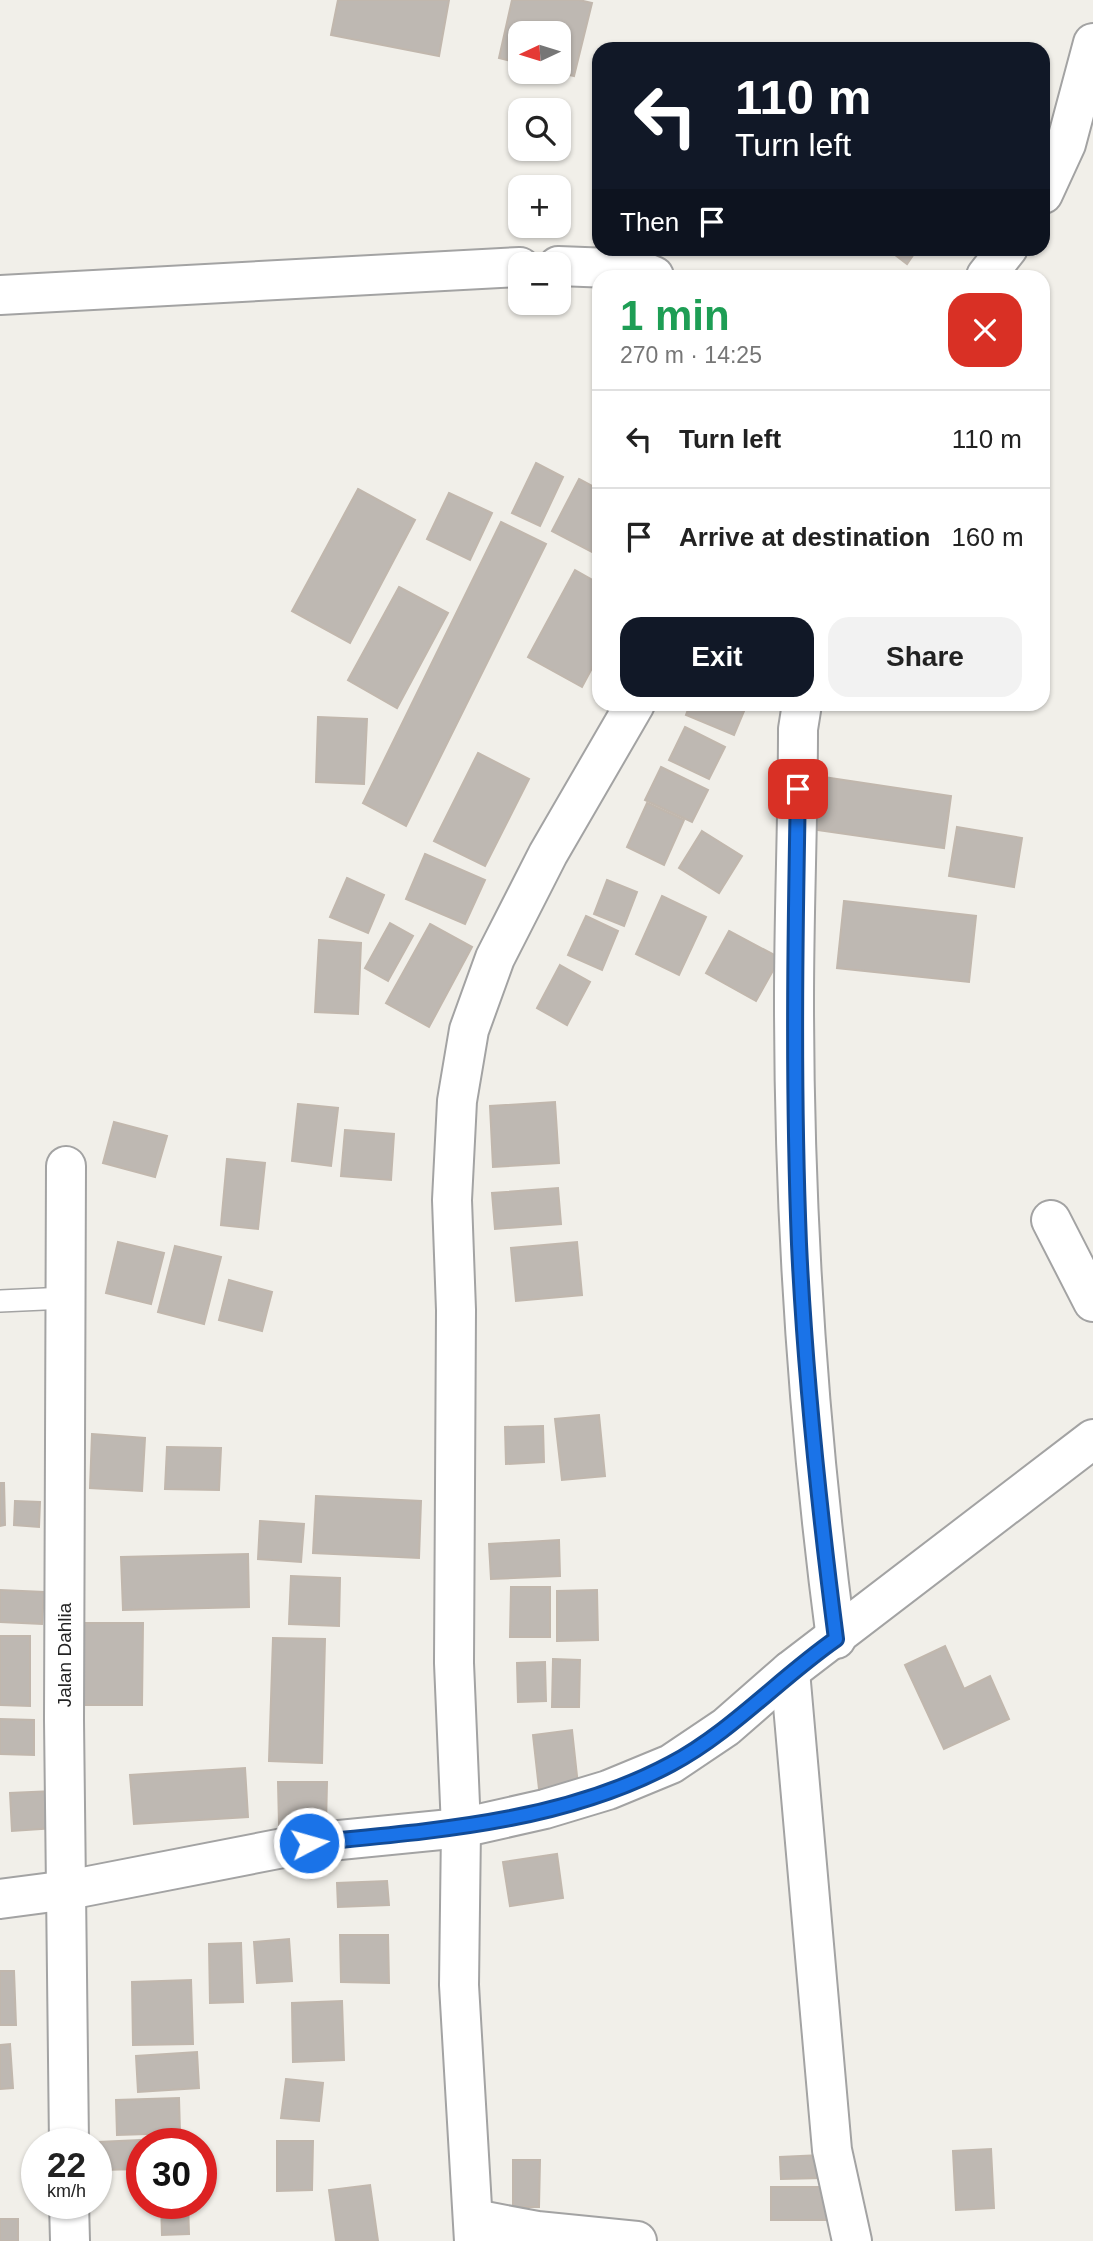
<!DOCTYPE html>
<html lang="en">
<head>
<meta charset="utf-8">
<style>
  :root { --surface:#fff; --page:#f2f2f2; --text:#222; --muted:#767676; --line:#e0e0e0; --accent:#111827 }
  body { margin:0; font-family:Helvetica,sans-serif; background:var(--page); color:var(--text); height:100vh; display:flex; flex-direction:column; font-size:26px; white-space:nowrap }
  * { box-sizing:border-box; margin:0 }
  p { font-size:23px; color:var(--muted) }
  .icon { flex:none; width:38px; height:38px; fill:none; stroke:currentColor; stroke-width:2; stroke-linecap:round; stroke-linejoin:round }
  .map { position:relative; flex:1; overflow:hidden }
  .sheet { position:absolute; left:592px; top:270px; width:458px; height:441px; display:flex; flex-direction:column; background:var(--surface); border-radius:21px; box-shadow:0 2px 5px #0004 }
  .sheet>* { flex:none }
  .banner { position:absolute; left:592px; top:42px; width:458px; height:214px; border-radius:21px; box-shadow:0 2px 5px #0004; background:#111827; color:#fff; overflow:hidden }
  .needle { width:46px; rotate:266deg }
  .controls { position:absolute; left:508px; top:21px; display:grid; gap:14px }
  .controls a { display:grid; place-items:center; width:63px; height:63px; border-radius:14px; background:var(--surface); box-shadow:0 2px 5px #0004; font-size:35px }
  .speed { position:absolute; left:21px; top:2128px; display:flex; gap:14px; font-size:35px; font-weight:700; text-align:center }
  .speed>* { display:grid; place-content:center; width:91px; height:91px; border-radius:50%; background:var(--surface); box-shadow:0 2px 5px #0004; line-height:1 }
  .speed small { font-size:18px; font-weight:400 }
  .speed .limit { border:10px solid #d22; background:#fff; color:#111 }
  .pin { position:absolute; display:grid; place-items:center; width:60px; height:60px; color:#fff; margin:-30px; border-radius:14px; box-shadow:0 4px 10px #0006 }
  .me { position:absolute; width:77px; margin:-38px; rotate:84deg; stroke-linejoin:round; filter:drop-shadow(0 0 5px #0008) }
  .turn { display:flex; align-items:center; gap:24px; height:147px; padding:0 28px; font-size:32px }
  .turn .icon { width:91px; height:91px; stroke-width:2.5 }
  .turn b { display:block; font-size:49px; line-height:60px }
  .then { display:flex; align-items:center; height:66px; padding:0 28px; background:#0003; gap:14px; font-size:26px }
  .round { display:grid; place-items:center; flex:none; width:74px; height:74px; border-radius:21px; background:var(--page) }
  .summary { display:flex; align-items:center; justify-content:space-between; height:119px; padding:0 28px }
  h1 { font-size:42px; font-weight:700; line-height:52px; color:#1e9e55 }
  .button { display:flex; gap:14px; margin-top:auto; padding:14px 28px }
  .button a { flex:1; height:80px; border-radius:21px; background:var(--accent); color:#fff; font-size:28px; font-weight:700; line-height:80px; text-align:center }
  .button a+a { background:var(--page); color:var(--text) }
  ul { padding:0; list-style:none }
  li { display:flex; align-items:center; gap:21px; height:98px; padding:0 28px; border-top:2px solid var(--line) }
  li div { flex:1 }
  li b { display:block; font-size:26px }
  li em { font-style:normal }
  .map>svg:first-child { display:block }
  .building { fill:#beb8b2; stroke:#c1b7ad; stroke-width:2 }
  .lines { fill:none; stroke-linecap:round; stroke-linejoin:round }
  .lane-casing { stroke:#a3a3a3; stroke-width:24 }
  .street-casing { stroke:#a3a3a3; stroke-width:42 }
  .lane { stroke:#fff; stroke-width:21 }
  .street { stroke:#fff; stroke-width:38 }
  .route-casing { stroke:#114b97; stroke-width:18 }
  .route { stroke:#1a73e8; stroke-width:12 }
  .labels { text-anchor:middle; stroke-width:6; stroke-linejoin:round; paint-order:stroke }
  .street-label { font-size:19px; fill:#222; stroke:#fff }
</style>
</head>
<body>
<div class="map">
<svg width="1093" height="2241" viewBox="0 0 1093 2241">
  <rect width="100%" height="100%" fill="#f1efe9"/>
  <g class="building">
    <path d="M338,0H449L439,56L331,35Z"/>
    <path d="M512,0H579L592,3L574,76L556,72H558V33H520V63L499,58Z"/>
    <path d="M886,248H918L907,264Z"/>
    <path d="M536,463L563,477L540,526L512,513Z"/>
    <path d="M579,479L598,489V555L552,531Z"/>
    <path d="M358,489L415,520L350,643L292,611Z"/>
    <path d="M449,493L492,513L470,560L427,539Z"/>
    <path d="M501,522L546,544L406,826L363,803Z"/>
    <path d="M575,570L598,583V657L582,687L528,657Z"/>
    <path d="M399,587L448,613L397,708L348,680Z"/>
    <path d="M690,704H747L734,735L686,715Z"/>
    <path d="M318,717L367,719L364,784L316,782Z"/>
    <path d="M685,727L725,747L709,779L669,760Z"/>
    <path d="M478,753L529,779L485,866L434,841Z"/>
    <path d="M661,767L708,790L692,822L645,800Z"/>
    <path d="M817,776L951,796L944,848L810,829Z"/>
    <path d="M647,803L684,820L664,865L627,847Z"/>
    <path d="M957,827L1022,838L1014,887L949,876Z"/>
    <path d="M702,831L742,856L719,893L679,868Z"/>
    <path d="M425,854L485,880L465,924L406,899Z"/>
    <path d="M347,878L384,895L368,933L330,917Z"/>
    <path d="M607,880L637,892L624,926L594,914Z"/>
    <path d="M662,896L706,917L679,975L636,954Z"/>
    <path d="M844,901L976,916L969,982L837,968Z"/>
    <path d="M586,916L618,931L602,970L568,955Z"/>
    <path d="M390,923L413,936L388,981L365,968Z"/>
    <path d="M430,924L472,947L429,1027L386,1003Z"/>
    <path d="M729,931L780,958L756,1001L706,973Z"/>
    <path d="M319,940L361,943L358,1014L315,1012Z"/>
    <path d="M560,965L590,982L567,1025L537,1008Z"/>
    <path d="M555,1102L559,1163L493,1167L490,1106Z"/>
    <path d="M298,1104L338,1108L331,1166L292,1161Z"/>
    <path d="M114,1122L167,1136L155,1177L103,1163Z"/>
    <path d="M345,1130L394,1134L391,1180L341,1176Z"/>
    <path d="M227,1159L265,1163L258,1229L221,1225Z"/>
    <path d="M558,1188L561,1224L495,1229L492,1193Z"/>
    <path d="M118,1242L164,1253L151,1304L106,1293Z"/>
    <path d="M577,1242L582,1295L516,1301L511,1248Z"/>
    <path d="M175,1246L221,1257L204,1324L158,1312Z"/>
    <path d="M229,1280L272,1292L262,1331L219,1320Z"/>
    <path d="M599,1415L605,1476L562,1480L555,1419Z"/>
    <path d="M543,1426L544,1462L506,1464L505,1427Z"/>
    <path d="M92,1434L145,1438L142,1491L90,1488Z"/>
    <path d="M167,1447L221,1448L219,1490L165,1489Z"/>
    <path d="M0,1483H4L5,1525L0,1526Z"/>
    <path d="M316,1496L421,1501L419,1558L313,1553Z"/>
    <path d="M15,1501L40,1502L39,1527L14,1525Z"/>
    <path d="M260,1521L304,1524L301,1562L258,1559Z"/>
    <path d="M559,1540L560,1576L491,1579L489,1544Z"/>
    <path d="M248,1554L249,1607L123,1610L121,1557Z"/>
    <path d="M291,1576L340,1578L339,1626L289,1624Z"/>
    <path d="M511,1587H550V1637H510Z"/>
    <path d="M0,1590L44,1592L42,1624L0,1622Z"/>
    <path d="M597,1590L598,1640L557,1641V1591Z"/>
    <path d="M83,1623H143L142,1705H83Z"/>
    <path d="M0,1636H30V1706L0,1705Z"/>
    <path d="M273,1638L325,1639L322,1763L269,1761Z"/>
    <path d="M945,1646L964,1689L990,1676L1009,1719L944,1749L905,1665Z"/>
    <path d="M553,1659L580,1660L579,1707H552Z"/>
    <path d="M545,1662L546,1701L518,1702L517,1663Z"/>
    <path d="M0,1719L34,1720V1755L0,1754Z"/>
    <path d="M572,1730L578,1785L539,1789L533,1735Z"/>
    <path d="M245,1768L248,1817L134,1824L130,1775Z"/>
    <path d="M278,1782H327L326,1825H279Z"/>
    <path d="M53,1791L55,1828L12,1831L10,1793Z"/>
    <path d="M557,1854L563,1898L510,1906L503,1862Z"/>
    <path d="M387,1881L389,1905L338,1907L337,1883Z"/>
    <path d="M340,1935H388L389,1983L341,1982Z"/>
    <path d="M289,1939L292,1981L257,1983L254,1942Z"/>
    <path d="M241,1943L243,2002L210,2003L209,1944Z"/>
    <path d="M0,1971H14L16,2025H0Z"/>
    <path d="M191,1980L193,2044L133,2045L132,1982Z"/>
    <path d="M342,2001L344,2060L293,2062L292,2003Z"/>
    <path d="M10,2044L13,2088L0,2089V2045Z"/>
    <path d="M197,2052L199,2088L138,2092L136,2056Z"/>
    <path d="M286,2079L323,2083L319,2121L281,2118Z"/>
    <path d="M179,2098L180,2133L117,2135L116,2100Z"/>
    <path d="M140,2140L141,2169L100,2170L98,2142Z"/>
    <path d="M277,2141H313L312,2190L277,2191Z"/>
    <path d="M991,2149L994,2208L956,2210L953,2151Z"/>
    <path d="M821,2155L822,2178L781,2179L780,2157Z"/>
    <path d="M513,2160H540L539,2207H513Z"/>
    <path d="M370,2185L378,2241H336L329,2190Z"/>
    <rect x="771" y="2187" width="55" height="33"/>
    <path d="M161,2203H188L189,2234L162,2235Z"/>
    <rect x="0" y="2219" width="18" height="22"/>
  </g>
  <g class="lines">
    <defs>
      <path id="lane" d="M0,1301L66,1298"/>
      <g id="street">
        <path d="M1043,194L1066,144L1093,43"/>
        <path d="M558,266L637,269L654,276"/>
        <path d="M986,276L1008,248"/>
        <path d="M0,295L520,267"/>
        <path d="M802,704L798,729C798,819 794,909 794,999C794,1213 808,1427 836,1639"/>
        <path d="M66,1166L64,1720L69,2144"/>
        <path d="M1051,1220L1093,1302"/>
        <path d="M790,1671L832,2150L852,2241"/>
        <path d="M0,1899L68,1890L309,1843L461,1828L545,1809L608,1790L671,1764L726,1727L790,1671L1093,1439"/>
        <path d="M69,2203L70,2241"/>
        <path d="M474,2219L537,2231L637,2241"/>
        <path d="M474,2241L459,1985L461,1828L454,1663L456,1310L452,1200L457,1101L469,1030L495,958L548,854L635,704"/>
      </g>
    </defs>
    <use href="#lane" class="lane-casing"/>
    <use href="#street" class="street-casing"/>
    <use href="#lane" class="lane"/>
    <use href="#street" class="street"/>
  </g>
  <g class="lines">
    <defs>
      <path id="route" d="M309,1843C430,1831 561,1823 671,1764C730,1733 781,1677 836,1639C819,1507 805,1376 799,1244C793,1092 795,941 798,789"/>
    </defs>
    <use href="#route" class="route-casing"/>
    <use href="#route" class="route"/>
  </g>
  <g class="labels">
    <g class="street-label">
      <text transform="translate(64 1655) rotate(-90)" y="7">Jalan Dahlia</text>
    </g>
  </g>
</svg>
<div class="controls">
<a><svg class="needle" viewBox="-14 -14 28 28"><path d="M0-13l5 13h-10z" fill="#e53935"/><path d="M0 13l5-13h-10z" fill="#767676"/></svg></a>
<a><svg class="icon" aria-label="search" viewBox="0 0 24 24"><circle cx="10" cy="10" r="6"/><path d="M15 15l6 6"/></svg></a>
<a>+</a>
<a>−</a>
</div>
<div class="speed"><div>22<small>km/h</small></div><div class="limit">30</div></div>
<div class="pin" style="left:798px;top:789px;background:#d93025"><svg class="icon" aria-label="arrive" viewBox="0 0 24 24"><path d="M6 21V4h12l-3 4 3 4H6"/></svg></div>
<svg class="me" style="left:309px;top:1843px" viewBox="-20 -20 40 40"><circle r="17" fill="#1a73e8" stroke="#fff" stroke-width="3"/><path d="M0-11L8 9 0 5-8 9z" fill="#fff"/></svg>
<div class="banner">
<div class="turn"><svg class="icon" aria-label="left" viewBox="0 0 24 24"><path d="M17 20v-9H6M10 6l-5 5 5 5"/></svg><div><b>110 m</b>Turn left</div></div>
<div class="then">Then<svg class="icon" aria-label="arrive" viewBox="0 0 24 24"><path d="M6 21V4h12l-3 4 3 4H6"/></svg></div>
</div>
<section class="sheet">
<div class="summary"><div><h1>1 min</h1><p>270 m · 14:25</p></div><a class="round" style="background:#d93025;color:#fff"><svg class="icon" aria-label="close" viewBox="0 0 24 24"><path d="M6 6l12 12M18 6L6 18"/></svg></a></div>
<ul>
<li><svg class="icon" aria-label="left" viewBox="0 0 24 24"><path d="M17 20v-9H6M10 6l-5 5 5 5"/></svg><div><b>Turn left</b></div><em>110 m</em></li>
<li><svg class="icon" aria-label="arrive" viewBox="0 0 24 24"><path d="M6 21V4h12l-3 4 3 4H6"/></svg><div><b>Arrive at destination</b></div><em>160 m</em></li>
</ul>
<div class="button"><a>Exit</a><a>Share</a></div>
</section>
</div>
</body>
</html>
